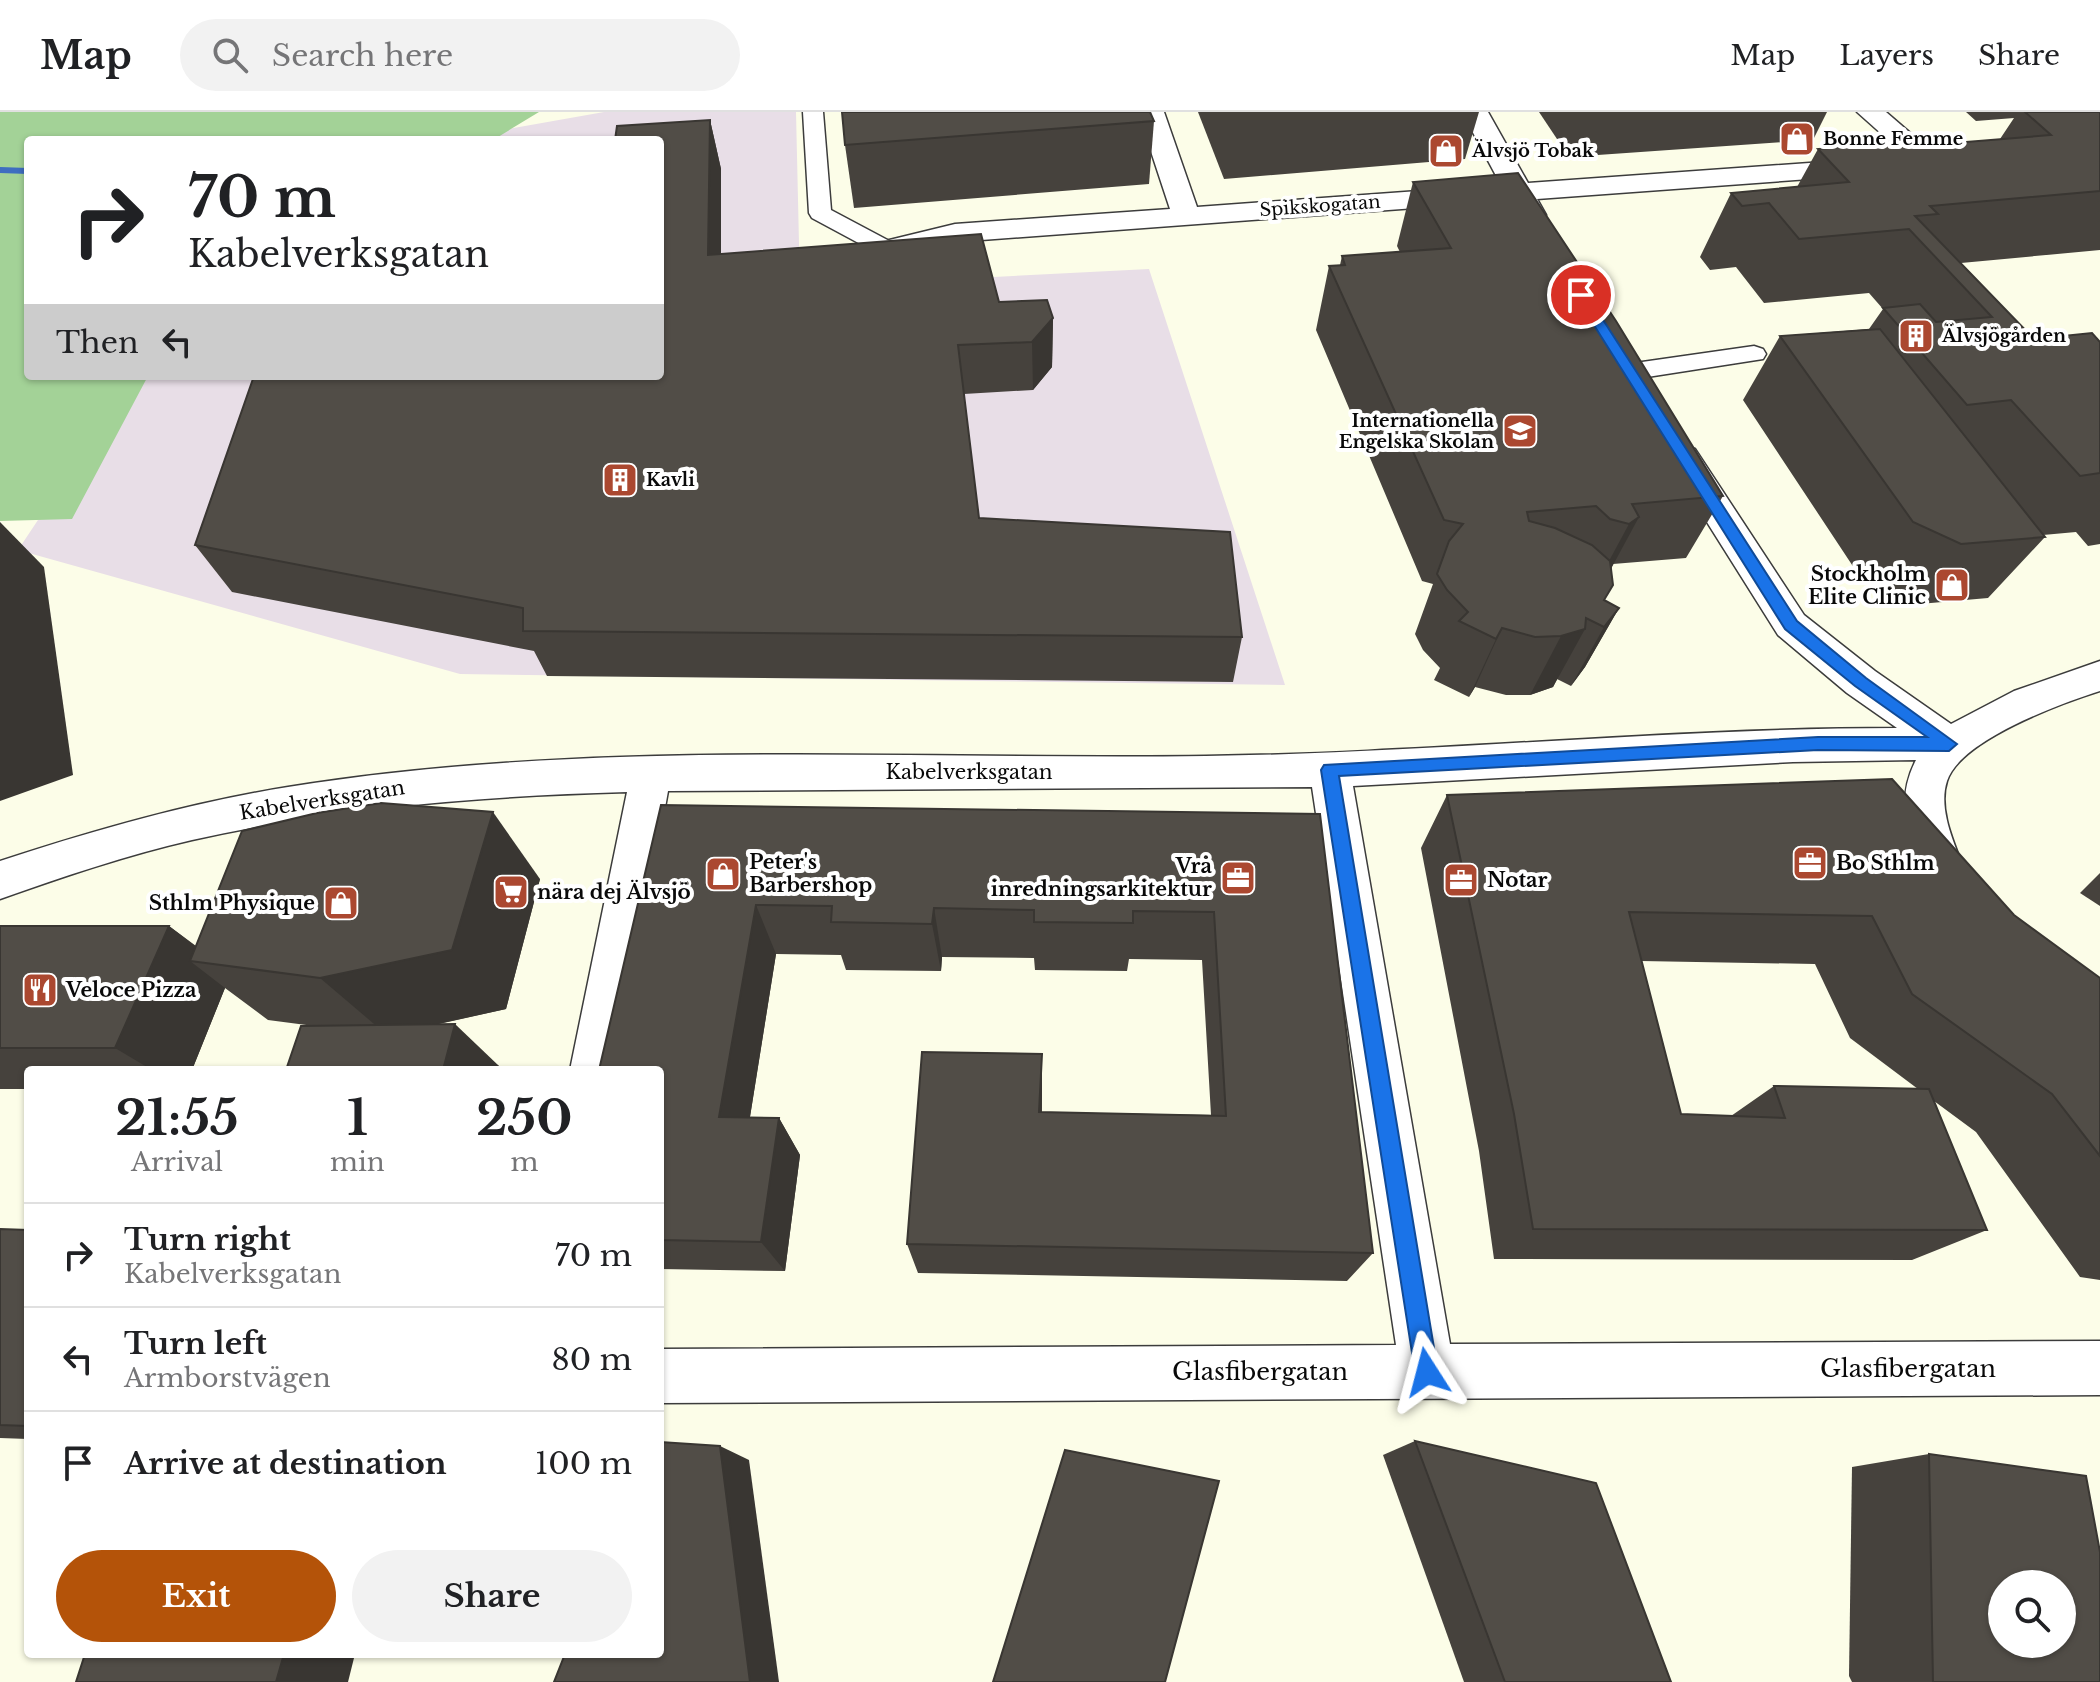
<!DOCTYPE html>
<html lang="en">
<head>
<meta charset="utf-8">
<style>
  :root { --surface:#fff; --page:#f2f2f2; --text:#202124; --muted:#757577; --line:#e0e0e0; --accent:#b45309 }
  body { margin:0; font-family:"Libre Baskerville",serif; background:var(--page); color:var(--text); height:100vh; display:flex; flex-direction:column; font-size:30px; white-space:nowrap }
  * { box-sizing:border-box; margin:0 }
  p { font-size:26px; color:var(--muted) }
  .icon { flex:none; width:44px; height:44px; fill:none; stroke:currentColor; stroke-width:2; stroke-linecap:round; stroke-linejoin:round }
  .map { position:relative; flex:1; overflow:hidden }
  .drawer { position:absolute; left:24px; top:954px; width:640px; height:592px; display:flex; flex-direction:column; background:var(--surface); border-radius:8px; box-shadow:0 2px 6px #0004 }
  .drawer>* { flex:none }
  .hud { position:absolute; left:24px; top:24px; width:640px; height:244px; border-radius:8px; box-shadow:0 2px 6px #0004; background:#fff; color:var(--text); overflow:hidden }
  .buttons { position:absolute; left:1988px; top:1458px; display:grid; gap:16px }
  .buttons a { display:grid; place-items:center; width:88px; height:88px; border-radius:50%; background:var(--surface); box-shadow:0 2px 6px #0004; font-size:40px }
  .pin { position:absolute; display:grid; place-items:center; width:68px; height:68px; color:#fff; margin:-34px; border:4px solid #fff; border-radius:50%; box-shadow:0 2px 8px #0007 }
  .me { position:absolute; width:88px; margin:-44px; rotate:351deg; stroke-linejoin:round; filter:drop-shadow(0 0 6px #0008) }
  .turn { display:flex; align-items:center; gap:28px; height:168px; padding:0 32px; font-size:36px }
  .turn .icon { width:104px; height:104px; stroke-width:2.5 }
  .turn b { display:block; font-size:56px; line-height:68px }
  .then { display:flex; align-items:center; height:76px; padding:0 32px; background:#0003; gap:16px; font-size:30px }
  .eta { display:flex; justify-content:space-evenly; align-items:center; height:136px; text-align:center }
  .eta b { font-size:48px; font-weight:800; line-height:56px }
  .button { display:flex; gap:16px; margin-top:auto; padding:16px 32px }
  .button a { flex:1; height:92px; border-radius:48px; background:var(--accent); color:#fff; font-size:32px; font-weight:800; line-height:92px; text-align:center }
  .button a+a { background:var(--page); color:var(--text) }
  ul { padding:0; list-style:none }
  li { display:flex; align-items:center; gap:24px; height:104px; padding:0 32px; border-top:2px solid var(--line) }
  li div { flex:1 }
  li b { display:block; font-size:30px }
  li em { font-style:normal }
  header { display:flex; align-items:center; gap:48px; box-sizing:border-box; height:112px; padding:0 40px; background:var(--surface); border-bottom:2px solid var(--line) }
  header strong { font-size:38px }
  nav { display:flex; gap:44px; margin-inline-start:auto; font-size:28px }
  .search { width:560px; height:72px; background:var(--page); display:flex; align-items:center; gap:20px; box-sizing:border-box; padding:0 28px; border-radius:44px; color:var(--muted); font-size:30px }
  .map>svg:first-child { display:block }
  .industrial { fill:#e8dee7 }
  .forest { fill:#a3d297 }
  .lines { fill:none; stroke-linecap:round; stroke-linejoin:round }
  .stream { fill:#3f6ec0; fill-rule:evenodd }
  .service-casing { stroke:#3c3c3c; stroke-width:3 }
  .minor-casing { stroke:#3c3c3c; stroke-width:3 }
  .service { fill:#fff; fill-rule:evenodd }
  .minor { fill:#fff; fill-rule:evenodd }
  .wall { fill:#46423d; fill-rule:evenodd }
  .shaded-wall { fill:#393632 }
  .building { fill:#514d47; stroke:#393632; stroke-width:2; fill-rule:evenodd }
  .route { fill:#1a73e8; stroke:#114b97; stroke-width:2 }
  .labels { text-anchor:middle; stroke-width:8; stroke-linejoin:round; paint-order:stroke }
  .far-poi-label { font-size:18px; font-weight:bold; fill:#090909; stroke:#fff; text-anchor:start }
  .far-street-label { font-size:18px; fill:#090909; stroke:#fff }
  .poi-label { font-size:20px; font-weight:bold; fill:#090909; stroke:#fff; text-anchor:start }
  .street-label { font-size:20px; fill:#090909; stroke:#fff }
  .near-street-label { font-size:24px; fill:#090909; stroke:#fff }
</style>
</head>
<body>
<header>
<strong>Map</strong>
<div class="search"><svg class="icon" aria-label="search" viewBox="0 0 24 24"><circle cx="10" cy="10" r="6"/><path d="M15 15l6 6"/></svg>Search here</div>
<nav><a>Map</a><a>Layers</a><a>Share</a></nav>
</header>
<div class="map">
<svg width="2100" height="1570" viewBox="0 0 2100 1570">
  <rect width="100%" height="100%" fill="#fcfde8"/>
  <path class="industrial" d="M604,0H796L800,175L1149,157L1285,573L460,562L18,438L134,264H660V28H469L479,22Z"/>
  <path class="forest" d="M0,0H539L493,28H28V264H148L72,407L0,409Z"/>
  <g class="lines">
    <path class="stream" d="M0,55L28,56V62L0,61Z"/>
    <defs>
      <g id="service">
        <path d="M803,0H823L831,98L895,132L898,137L895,142H879L812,106L809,101Z"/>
        <path d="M1754,234L1763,237L1766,242L1763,247L1628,268L1619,266L1616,260L1619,254L1628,252Z"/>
      </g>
      <g id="minor">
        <path d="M1138,0H1164L1197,95L1501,73L1462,0H1488L1528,71L1865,47L1875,49L1879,55L1875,61L1865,63L1537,87L1546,103L1542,109L1532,112L1522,109L1510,89L955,130L887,146L877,143L872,137L877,131L955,112L1170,97Z"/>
        <path d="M1857,0H1886L1945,51L1941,57L1931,59L1921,57Z"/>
        <path d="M1683,334L1695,337L1804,503L1875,559L1951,612L2014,579L2100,549V579C2062,591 1960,628 1947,669C1937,699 1957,737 1967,765L1960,778L1945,783L1930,778C1909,735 1893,692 1916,648L1793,650L1353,674L1450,1232L2100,1229V1283L660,1291V1237L1396,1233L1312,675L668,679L618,958H570L627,680C481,684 334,696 192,728C126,743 63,765 0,787V749C95,718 189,691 288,675C590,626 901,648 1206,644C1437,641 1666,616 1897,616L1847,581L1778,523L1666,345L1671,337Z"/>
      </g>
    </defs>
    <use href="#service" class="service-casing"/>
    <use href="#minor" class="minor-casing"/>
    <use href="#service" class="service"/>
    <use href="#minor" class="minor"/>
  </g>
  <g class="wall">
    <path d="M1198,0H1479L1465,47L1224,67Z"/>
    <path d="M1539,0H1827L1813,28L1569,45Z"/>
    <path d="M1966,0H2100V138L1961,151L2034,227L2100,230V432L2088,434L2076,420L2043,423L2045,425L1988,486L1908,493L1864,471L1743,288L1780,224L1869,217L1883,197L1869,181L1764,191L1736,155L1710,158L1700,145L1731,81L1797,75L1818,37L1929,33L2000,27L2014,6L1976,9Z"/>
    <path d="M710,8L721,57V142L999,190L1053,206L1052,255L1033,278L964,282L979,406L1242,525L1233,570L547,564L534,539L232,480L195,433L660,264Z"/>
    <path d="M1154,9L1149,72L854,96L845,33Z"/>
    <path d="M1413,70L1723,384L1686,446L1613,452L1611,457L1604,488L1619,496L1585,555L1571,574L1557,567L1553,575L1530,583H1506L1475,575L1469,585L1434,568L1440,556L1423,538L1415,522L1433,472L1422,469L1316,218L1329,154L1340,153L1342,144L1400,140L1397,134Z"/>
    <path d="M1447,683L2014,803L2100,866V1168L2080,1165L1976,1020L1934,989L1987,1118L1912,1148L1494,1147L1479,1039L1421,736ZM1641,849L1815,852L1850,926L1918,977L1774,974L1731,1004L1681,1002Z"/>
    <path d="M661,693L1320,702L1373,1141L1347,1169L918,1161L907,1132L1042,942V1000L1211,1003L1202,848L1129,847L1127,859L1035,858L1034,846L942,845L941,859L846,858L841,843L776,842L750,1005L779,1006L800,1043L785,1159L660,1157Z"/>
    <path d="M2100,761V794L2080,781Z"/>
    <path d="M540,767L506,897L439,912L499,954L498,958H286L314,914L268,908L225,876L192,958H28V977H0V814H169L196,834Z"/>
    <path d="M0,1117L28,1118V1327L0,1326Z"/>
    <path d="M1415,1329L1671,1570H1464L1383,1343Z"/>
    <path d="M1929,1342L2100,1570H1852L1849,1564L1852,1355Z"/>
  </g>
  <g class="shaded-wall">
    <path d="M710,8L721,57V192L708,143Z"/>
    <path d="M1053,206L1052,255L1033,278L1032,230Z"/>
    <path d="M1639,405L1606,466L1596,473L1629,412Z"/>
    <path d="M0,410L44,455L73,663L0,689Z"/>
    <path d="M1619,496L1585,555L1571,574L1604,515Z"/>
    <path d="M1502,516L1475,575L1469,585L1496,527Z"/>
    <path d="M1585,517L1553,575L1530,583L1561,524Z"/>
    <path d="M493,700L540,767L506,897L387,923L320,866Z"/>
    <path d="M756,793L776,842L744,1042L719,1005Z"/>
    <path d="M934,796L942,845L941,859L932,812Z"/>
    <path d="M169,814L220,853L190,849L225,876L192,958H152L115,936Z"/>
    <path d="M455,912L499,954L498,958H443Z"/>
    <path d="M1042,942V983L1040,1037L1039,1000Z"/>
    <path d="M779,1006L800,1043L785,1159L761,1130Z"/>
    <path d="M720,1334L749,1348L779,1570H750Z"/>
    <path d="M284,1542H355L348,1570H276Z"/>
  </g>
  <g class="building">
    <path d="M842,0H1150L1154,9L845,33Z"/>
    <path d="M2025,0H2100V79L1930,94L1938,102L1915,104L2034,227L2092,221L2100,230V361L2080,364L2011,288L1967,293L1883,196L1920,192L1936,210L1992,205L1909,117L1799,127L1769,91L1742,94L1731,81L1849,70L1818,37L1923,28L1929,33L2051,23Z"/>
    <path d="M710,8L708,143L981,122L999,190L1047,188L1053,206L1032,230L958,233L979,406L1230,420L1242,525L523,519V496L195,433L254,264H660V28H615L617,14Z"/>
    <path d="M1518,61L1616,209L1723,384L1632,392L1639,405L1629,412L1610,407L1596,394L1527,400L1529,409L1555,416L1592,433L1610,449L1613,473L1604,488L1619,496L1604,515L1586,506L1585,517L1561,524L1535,525L1502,516L1496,527L1459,509L1468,500L1447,478L1437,462L1449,429L1463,412L1444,408L1329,154L1345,153L1342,144L1451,136L1413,70Z"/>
    <path d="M1880,217L2045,425L1961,432L1913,410L1780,224Z"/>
    <path d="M1892,667L2014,803L2100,866V1044L2052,982L1912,882L1872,804L1629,800L1681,1002L1785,1006L1774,974L1929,977L1987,1118L1533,1117L1514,1002L1447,683Z"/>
    <path d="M381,691L493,700L452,838L320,866L190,849L242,719L317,701Z"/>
    <path d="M661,693L1320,702L1373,1141L907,1132L922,940L1042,942L1039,1000L1226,1004L1214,800L1133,799V811L1034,810V798L934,796L932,812L831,810L832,794L756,793L719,1005L779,1006L761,1130L660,1128V958H599Z"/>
    <path d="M0,814H169L115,936H0Z"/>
    <path d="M455,912L443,958H286L301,914Z"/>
    <path d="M0,1117L28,1118V1314L0,1313Z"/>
    <path d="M1415,1329L1596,1371L1671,1570H1505Z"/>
    <path d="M660,1330L720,1334L750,1570H554L565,1542H660Z"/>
    <path d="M1065,1338L1219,1369L1165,1570H993Z"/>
    <path d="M1929,1342L2086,1364L2100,1440V1570H1933ZM2002,1472H2062V1532H2002Z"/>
    <path d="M85,1542H284L276,1570H76Z"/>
  </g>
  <path class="route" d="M1581,179L1587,183L1797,509L1866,566L1957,632L1949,639L1818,638L1339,664L1438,1260L1435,1268L1427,1271L1419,1268L1415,1260L1321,658L1324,653L1818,625H1927L1855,574L1785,517L1575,183Z"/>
  <defs>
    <symbol id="shop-square" viewBox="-11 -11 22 22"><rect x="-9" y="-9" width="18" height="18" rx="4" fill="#ab4830" stroke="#fff"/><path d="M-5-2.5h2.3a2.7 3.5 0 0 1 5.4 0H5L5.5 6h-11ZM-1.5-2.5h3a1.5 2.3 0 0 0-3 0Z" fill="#fff"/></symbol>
    <symbol id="building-square" viewBox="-11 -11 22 22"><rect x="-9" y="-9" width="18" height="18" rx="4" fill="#ab4830" stroke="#fff"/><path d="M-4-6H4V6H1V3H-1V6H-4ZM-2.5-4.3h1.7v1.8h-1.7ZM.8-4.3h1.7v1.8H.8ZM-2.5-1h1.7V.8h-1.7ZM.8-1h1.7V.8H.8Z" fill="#fff"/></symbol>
    <symbol id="school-square" viewBox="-11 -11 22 22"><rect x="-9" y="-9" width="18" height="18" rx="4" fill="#ab4830" stroke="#fff"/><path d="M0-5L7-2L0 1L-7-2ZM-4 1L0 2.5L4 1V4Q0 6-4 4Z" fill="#fff"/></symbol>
    <symbol id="office-square" viewBox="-11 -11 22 22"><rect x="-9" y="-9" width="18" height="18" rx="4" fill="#ab4830" stroke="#fff"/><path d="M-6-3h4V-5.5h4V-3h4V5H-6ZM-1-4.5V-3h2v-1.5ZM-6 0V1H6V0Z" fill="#fff"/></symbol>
    <symbol id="supermarket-square" viewBox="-11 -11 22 22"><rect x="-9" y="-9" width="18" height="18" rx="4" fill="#ab4830" stroke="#fff"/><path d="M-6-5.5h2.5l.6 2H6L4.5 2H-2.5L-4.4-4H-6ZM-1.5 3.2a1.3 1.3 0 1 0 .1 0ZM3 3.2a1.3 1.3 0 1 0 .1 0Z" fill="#fff"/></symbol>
    <symbol id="restaurant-square" viewBox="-11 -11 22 22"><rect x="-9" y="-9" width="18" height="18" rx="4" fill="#ab4830" stroke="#fff"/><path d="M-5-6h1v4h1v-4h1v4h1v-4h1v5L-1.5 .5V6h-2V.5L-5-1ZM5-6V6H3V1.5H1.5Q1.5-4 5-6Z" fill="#fff"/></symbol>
  </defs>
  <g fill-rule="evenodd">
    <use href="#shop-square" x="1777" y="7" width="40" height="40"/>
    <use href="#shop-square" x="1426" y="19" width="40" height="40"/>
    <use href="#building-square" x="1896" y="204" width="40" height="40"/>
    <use href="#school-square" x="1500" y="299" width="40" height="40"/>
    <use href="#building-square" x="600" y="348" width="40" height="40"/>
    <use href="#shop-square" x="1932" y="453" width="40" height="40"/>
    <use href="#office-square" x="1790" y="731" width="40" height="40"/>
    <use href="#shop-square" x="703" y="742" width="40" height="40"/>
    <use href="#office-square" x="1218" y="746" width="40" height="40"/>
    <use href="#office-square" x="1441" y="748" width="40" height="40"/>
    <use href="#supermarket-square" x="491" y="760" width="40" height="40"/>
    <use href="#shop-square" x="321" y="771" width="40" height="40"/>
    <use href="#restaurant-square" x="20" y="858" width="40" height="40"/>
  </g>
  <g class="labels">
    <g class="far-poi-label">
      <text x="1823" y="33">Bonne Femme</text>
      <text x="1472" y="45">Älvsjö Tobak</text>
      <text x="1942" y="230">Älvsjögården</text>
      <text x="1494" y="315" text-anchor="end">Internationella<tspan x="1494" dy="21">Engelska Skolan</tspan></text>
      <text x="646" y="374">Kavli</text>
    </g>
    <g class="far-street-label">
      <text transform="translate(1320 94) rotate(-4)" y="6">Spikskogatan</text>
    </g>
    <g class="poi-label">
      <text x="1926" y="469" text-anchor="end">Stockholm<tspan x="1926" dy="23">Elite Clinic</tspan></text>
      <text x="749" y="757">Peter's<tspan x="749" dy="23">Barbershop</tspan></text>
      <text x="1836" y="758">Bo Sthlm</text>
      <text x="1212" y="761" text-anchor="end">Vrå<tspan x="1212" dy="23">inredningsarkitektur</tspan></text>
      <text x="1487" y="775">Notar</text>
      <text x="537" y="787">nära dej Älvsjö</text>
      <text x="315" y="798" text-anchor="end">Sthlm Physique</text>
      <text x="66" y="885">Veloce Pizza</text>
    </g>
    <g class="street-label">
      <text x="969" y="667">Kabelverksgatan</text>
      <text transform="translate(322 688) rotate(-9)" y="7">Kabelverksgatan</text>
    </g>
    <g class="near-street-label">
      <text x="1908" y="1265">Glasfibergatan</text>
      <text x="1260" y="1268">Glasfibergatan</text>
    </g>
  </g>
</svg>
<div class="buttons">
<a><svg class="icon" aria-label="search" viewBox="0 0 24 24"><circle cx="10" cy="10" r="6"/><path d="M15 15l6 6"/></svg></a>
</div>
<div class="pin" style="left:1581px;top:183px;background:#d93025"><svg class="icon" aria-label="arrive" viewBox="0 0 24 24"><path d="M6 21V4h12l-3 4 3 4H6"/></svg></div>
<svg class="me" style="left:1427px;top:1260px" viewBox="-20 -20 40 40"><path d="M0-17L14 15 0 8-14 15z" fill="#1a73e8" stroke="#fff" stroke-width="4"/></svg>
<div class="hud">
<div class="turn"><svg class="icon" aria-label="right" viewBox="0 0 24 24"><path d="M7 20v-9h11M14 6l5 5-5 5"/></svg><div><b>70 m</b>Kabelverksgatan</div></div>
<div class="then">Then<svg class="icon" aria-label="left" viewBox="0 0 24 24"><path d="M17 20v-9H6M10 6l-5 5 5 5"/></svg></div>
</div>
<section class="drawer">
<div class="eta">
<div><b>21:55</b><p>Arrival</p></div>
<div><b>1</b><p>min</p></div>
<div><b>250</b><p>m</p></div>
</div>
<ul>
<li><svg class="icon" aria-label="right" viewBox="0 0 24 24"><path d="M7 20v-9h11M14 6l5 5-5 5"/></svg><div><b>Turn right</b><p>Kabelverksgatan</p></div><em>70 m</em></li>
<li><svg class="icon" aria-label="left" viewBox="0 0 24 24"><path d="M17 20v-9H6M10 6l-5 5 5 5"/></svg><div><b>Turn left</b><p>Armborstvägen</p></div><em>80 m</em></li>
<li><svg class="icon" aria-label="arrive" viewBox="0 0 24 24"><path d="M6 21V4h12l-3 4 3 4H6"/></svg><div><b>Arrive at destination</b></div><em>100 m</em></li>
</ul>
<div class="button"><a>Exit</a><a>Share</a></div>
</section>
</div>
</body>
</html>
